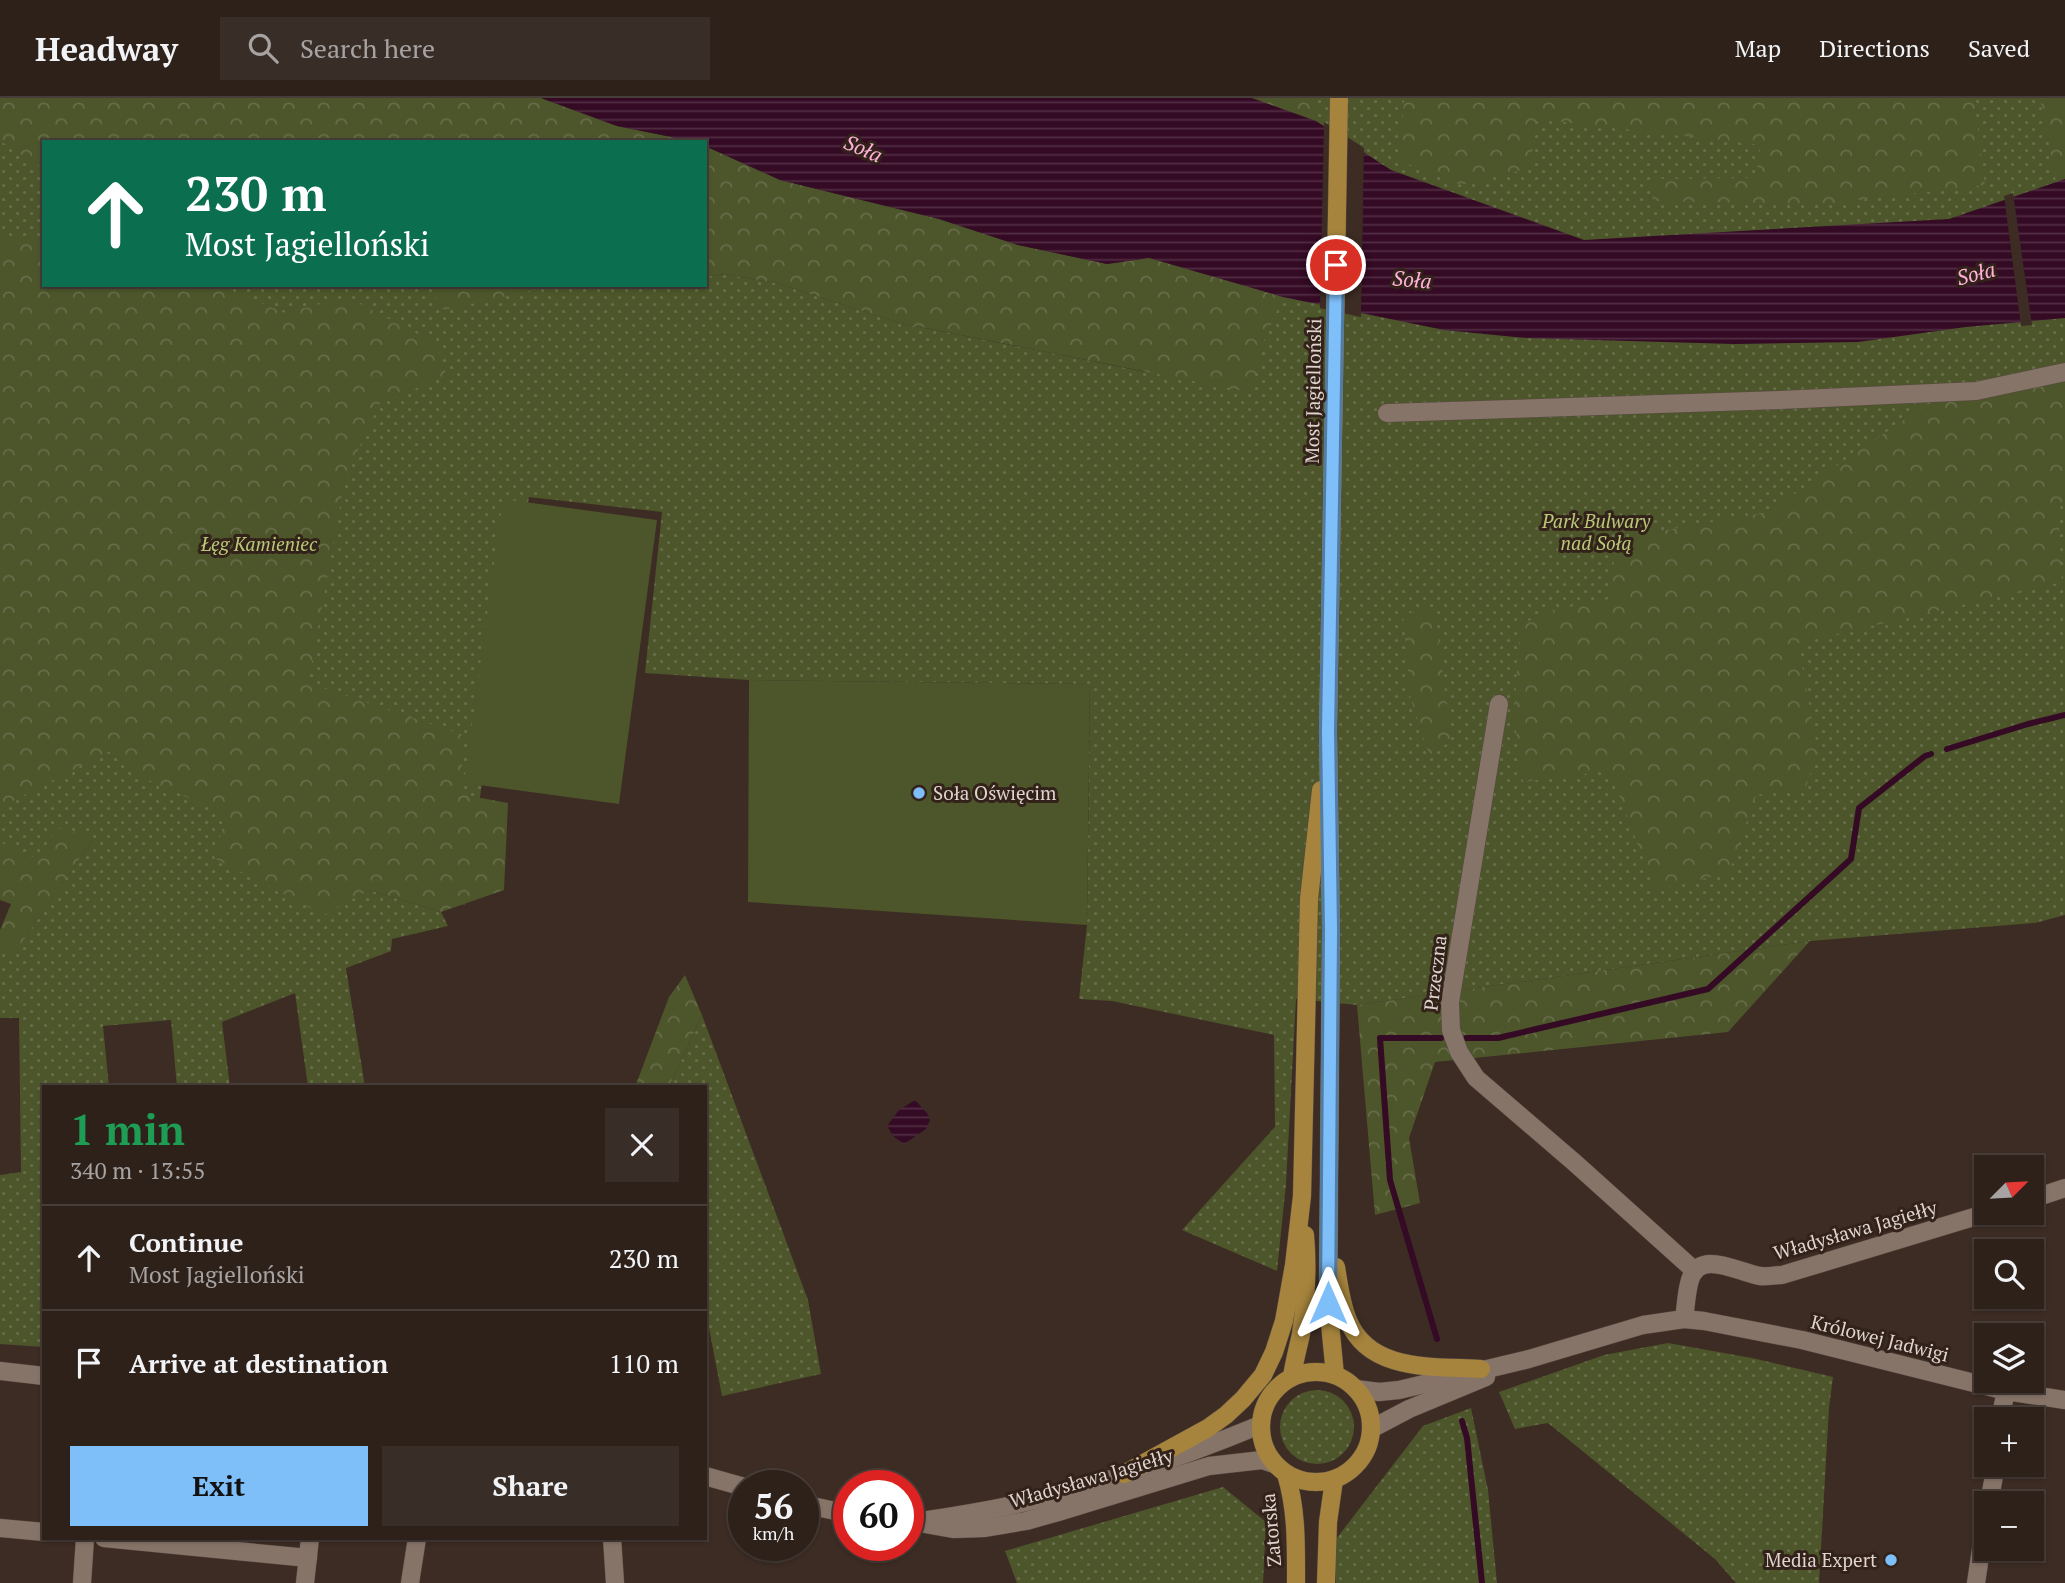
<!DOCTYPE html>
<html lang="en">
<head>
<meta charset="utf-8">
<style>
  :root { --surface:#2d211a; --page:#392e27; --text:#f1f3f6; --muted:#a7a3a2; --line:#483e39; --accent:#7ebef9 }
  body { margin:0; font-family:"PT Serif",serif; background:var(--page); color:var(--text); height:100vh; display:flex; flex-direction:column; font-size:26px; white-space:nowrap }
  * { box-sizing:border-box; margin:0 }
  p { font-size:23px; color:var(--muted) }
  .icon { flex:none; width:38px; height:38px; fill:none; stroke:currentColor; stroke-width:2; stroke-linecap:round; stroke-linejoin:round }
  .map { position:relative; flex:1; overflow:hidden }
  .panel { position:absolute; left:42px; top:987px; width:665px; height:455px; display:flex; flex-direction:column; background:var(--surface); border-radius:0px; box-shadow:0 2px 5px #0004,0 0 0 2px var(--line) }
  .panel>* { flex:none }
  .hud { position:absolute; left:42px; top:42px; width:665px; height:147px; border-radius:0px; box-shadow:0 2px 5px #0004,0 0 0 2px var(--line); background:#0b6e4f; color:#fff; overflow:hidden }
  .needle { width:46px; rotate:66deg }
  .controls { position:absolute; left:1974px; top:1057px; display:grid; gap:14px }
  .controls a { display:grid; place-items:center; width:70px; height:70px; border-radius:0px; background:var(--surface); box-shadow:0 2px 5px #0004,0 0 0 2px var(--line); font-size:35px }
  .speed { position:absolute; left:728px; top:1372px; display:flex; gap:14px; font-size:35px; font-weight:700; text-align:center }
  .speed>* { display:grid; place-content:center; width:91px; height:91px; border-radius:50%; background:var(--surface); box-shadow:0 2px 5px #0004,0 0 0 2px var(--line); line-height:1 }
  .speed small { font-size:18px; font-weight:400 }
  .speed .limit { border:10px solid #d22; background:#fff; color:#111 }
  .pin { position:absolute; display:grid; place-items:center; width:60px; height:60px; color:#fff; margin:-30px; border:4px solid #fff; border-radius:50%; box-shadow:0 2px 7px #0007 }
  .me { position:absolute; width:77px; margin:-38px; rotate:0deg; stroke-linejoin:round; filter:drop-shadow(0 0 5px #0008) }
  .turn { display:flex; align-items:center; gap:24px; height:147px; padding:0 28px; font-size:32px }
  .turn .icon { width:91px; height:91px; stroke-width:2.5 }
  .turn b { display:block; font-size:49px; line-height:60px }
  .round { display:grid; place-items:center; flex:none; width:74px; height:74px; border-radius:0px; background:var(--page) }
  .overview { display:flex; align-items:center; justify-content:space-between; height:119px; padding:0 28px }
  h1 { font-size:42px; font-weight:700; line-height:52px; color:#1e9e55 }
  .action { display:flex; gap:14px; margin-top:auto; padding:14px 28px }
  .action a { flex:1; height:80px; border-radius:0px; background:var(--accent); color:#111; font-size:28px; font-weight:700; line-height:80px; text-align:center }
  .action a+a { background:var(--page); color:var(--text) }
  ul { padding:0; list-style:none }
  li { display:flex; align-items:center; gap:21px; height:105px; padding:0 28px; border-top:2px solid var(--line) }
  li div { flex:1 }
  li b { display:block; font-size:26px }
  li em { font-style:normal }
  header { display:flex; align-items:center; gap:42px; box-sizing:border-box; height:98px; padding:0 35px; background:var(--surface); border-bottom:2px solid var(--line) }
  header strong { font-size:33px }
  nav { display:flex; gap:38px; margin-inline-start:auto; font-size:24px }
  .search { width:490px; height:63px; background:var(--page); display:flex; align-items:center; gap:18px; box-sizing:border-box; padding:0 24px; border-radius:0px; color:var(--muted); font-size:26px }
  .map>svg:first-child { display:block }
  .grass { fill:url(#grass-dots) }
  .forest { fill:url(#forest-crowns) }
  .pitch { fill:#4d552b }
  .water { fill:url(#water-rules) }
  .pier { fill:#3c2c23 }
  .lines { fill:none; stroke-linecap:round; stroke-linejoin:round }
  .stream { stroke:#340a24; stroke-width:6 }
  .street-casing { stroke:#584a42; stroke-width:19 }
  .secondary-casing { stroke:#584a42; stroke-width:19 }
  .primary-casing { stroke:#584a42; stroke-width:19 }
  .street { stroke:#877469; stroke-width:18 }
  .secondary { stroke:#877469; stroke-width:18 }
  .primary { stroke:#a6843d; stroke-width:18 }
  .route-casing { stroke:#527ca2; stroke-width:18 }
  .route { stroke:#7ebef9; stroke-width:12 }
  .poi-dot { fill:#7ebef9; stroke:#322219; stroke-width:2.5 }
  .labels { text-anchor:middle; stroke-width:6; stroke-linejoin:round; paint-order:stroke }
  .street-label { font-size:19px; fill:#dfd4ce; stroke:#322219 }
  .park-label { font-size:19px; font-style:italic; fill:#bac979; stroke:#322219 }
  .poi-label { font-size:19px; fill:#dfd4ce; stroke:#322219; text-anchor:start }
  .water-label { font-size:21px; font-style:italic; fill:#feb0da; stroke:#322219 }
</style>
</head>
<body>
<header>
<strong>Headway</strong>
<div class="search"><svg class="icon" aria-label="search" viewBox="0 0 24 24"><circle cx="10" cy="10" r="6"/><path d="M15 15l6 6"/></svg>Search here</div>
<nav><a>Map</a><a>Directions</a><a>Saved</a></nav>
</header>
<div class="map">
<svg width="2065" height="1485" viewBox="0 0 2065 1485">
  <defs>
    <pattern id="grass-dots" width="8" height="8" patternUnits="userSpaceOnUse" patternTransform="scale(1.75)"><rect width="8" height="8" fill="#4d552b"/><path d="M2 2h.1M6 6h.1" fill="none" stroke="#666d49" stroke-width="1.8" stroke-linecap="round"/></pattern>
    <pattern id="forest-crowns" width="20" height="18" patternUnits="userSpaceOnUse" patternTransform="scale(1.75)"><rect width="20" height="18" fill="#4d552b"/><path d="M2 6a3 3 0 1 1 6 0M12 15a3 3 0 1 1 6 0" fill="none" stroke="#666d49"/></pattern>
    <pattern id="water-rules" width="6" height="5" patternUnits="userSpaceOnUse" patternTransform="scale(1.75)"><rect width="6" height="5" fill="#340a24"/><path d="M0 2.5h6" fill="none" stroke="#512d43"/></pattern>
  </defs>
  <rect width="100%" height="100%" fill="#3c2c23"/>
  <g class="grass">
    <path d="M0,0H376L44,44V187H565L624,190L645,187H705V179L725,176L776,185L900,225L1146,274L1132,0H2065V817L2035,825L1810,843L1357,907L1296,901L1286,1086L1277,1173L1182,1132L1275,1029L1274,937L1112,903L1079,901L1087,827L1090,586L749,582L645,575L662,414L529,399L486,656L465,807L223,729L369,792L441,814L448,828L392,841L391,853L346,870L365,989H308L295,895L222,924L230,989H177L171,922L103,928L109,989H44V1249L0,1246V1077L21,1074L19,920H0V852H16L94,740L0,796Z"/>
    <path d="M702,917L808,1202L821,1276L722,1298L705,1209V989H669Z"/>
    <path d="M1668,1245L1752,1260L1833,1279L1829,1310L1819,1485H1736L1715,1461L1548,1325L1515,1331L1499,1294L1604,1257Z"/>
    <circle cx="1317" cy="1329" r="37"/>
    <path d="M1471,1310L1488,1392L1497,1485H1336V1441L1423,1328Z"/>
    <path d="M1223,1389L1266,1424L1263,1485H1017L1005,1453Z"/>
  </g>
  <g class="forest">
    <path d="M0,0H541L617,28L696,44H44V71L0,43Z"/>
    <path d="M1252,0H1317L1316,23Z"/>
    <path d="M1404,0H1974L1985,87L1826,106L1652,103L1654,81L1756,80L1761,47L1537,21L1530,70L1461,87L1400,63Z"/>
    <path d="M2040,0H2065V81L2056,84Z"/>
    <path d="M705,48L780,82L939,121L1018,147L1107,166L1149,160L1283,199L1259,254L1254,295L900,225L776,185L725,176L705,179Z"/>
    <path d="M0,138L44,139V187H218L285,215L347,199L435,245L447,278L380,305L345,381L308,585L464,637L460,696L508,705L504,792L441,814L369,792L324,817L214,760L226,717L140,678L114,651L7,706L0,716Z"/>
    <path d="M429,187H644L624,190L551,188L444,212Z"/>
    <path d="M2065,283V406H2058L2062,484L1798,545L1818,654L1805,691L1756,697L1729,775L1655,792L1610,673L1523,684L1514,619L1520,527L1549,513L1609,501L1617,441L1768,414L1926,307Z"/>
    <path d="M1435,511L1451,643L1429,657L1410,598L1403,516Z"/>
    <path d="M57,730L94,740L16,853L0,852V832L11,806L0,802V744L37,761Z"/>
    <path d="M1810,843L1728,934L1435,964L1409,1040L1420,1105L1375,1117L1357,907Z"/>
    <path d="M685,877L702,917L669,989H635L669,899Z"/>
  </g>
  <g class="pitch">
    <path d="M503,401L657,422L619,706L464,685Z"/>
    <path d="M749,582L1090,586L1087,827L748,804Z"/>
  </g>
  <g class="water">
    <path d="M541,0H1252L1316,23L1391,72L1584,142L1949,121L2065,81V220L1966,229L1858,244L1734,246L1525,240L1444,232L1283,199L1149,160L1107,166L1018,147L939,121L780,82L705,48V44H696L617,28Z"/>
    <path d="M915,1002L927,1015L930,1022L926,1031L904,1046L894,1039L887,1028L899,1012Z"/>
  </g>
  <g class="pier">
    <path d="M1324,24L1364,50L1361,219L1320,210Z"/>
    <path d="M2013,95L2032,227L2021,228L2004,98Z"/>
  </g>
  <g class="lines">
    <g class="stream">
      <path d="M1947,651L2028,626L2065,617"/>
      <path d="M1466,940H1498L1708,891L1851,761L1859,710L1925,658L1931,656"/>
      <path d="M1437,1241L1390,1082L1380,940H1441"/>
      <path d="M1462,1323L1467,1340L1482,1485"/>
    </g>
    <defs>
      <g id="street">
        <path d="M1387,315L1780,302L1976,293L2065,274"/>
        <path d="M1499,606L1450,904L1451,932L1459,954L1476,980L1575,1065L1695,1173"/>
        <path d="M2032,1101L2065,1090"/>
        <path d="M1684,1221C1686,1209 1686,1195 1690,1182C1700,1150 1739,1175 1760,1178C1767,1179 1775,1177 1782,1177L1987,1115"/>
        <path d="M2000,1321L2006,1293"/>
        <path d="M1989,1405L1996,1367"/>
        <path d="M0,1430L44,1434"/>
        <path d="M104,1440L308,1460"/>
        <path d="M612,1440L615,1485"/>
        <path d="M82,1485L85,1440"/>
        <path d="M305,1485L310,1440"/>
        <path d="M410,1485L417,1440"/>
        <path d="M1976,1485L1986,1418"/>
      </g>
      <g id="secondary">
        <path d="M0,1273L44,1278"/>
        <path d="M1356,1291L1379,1294L1399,1292L1529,1261L1643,1227L1684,1221L1704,1223L1802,1242L2006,1293L2065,1302"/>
        <path d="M1371,1331L1409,1311L1486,1279"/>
        <path d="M705,1378L744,1389"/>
        <path d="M803,1406L849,1416"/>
        <path d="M928,1422C960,1417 991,1412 1022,1405C1100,1388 1187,1357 1260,1327"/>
        <path d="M908,1423L953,1431L985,1430L1026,1423L1058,1414L1209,1368L1262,1362L1274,1366"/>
      </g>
      <g id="primary">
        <path d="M1336,1169C1339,1187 1341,1206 1348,1222C1369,1275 1435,1268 1481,1271"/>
        <circle cx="1316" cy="1329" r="55"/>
        <path d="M1335,1277L1328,1205L1331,832L1328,633L1339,0"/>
        <path d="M1292,1279C1294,1264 1298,1250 1301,1236C1306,1203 1308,1169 1305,1137"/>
        <path d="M1124,1376L1208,1330L1226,1317L1243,1301L1263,1277L1274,1254L1284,1223L1294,1167L1302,1098L1309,801L1321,692"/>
        <path d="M1286,1376C1297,1412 1296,1448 1296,1485"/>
        <path d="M1326,1485L1328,1424L1334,1382"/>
      </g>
    </defs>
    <use href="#street" class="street-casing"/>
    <use href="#secondary" class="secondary-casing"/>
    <use href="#primary" class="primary-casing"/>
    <use href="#street" class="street"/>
    <use href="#secondary" class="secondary"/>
    <use href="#primary" class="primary"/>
  </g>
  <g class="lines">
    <defs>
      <path id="route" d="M1328,1205L1331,832L1328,633L1336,167"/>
    </defs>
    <use href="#route" class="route-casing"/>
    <use href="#route" class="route"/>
  </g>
  <g class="poi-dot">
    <circle cx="919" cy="695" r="7"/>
    <circle cx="1891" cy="1462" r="7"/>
  </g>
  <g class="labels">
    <g class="street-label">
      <text transform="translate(1313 293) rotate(-89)" y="7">Most Jagielloński</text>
      <text transform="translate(1435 875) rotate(-83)" y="7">Przeczna</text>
      <text transform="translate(1855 1132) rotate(-16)" y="7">Władysława Jagiełły</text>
      <text transform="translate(1880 1240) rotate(14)" y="7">Królowej Jadwigi</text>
      <text transform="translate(1091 1380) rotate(-16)" y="7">Władysława Jagiełły</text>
      <text transform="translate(1271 1432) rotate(-95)" y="7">Zatorska</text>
    </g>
    <g class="park-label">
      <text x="1596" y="430">Park Bulwary<tspan x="1596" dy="22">nad Sołą</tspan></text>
      <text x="259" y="453">Łęg Kamieniec</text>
    </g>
    <g class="poi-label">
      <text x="933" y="702">Soła Oświęcim</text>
      <text x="1877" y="1469" text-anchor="end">Media Expert</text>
    </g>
    <g class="water-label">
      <text transform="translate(863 51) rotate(23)" y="7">Soła</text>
      <text transform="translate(1976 176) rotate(-14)" y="7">Soła</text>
      <text transform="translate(1412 182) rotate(5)" y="7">Soła</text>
    </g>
  </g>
</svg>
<div class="controls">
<a><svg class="needle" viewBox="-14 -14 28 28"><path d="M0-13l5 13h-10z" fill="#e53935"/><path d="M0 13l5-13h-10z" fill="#a7a3a2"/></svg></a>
<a><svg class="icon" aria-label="search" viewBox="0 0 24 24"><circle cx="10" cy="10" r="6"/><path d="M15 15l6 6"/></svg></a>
<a><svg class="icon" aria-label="layers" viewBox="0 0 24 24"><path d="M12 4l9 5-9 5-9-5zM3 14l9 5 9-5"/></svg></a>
<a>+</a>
<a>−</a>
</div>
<div class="speed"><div>56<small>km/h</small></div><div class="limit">60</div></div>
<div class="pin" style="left:1336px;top:167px;background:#d93025"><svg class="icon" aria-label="arrive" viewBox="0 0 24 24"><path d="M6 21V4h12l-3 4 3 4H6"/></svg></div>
<svg class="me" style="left:1328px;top:1205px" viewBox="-20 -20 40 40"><path d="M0-17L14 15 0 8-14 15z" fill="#7ebef9" stroke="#fff" stroke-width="4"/></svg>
<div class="hud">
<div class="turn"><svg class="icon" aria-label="ahead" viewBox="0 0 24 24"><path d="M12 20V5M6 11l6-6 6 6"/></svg><div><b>230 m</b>Most Jagielloński</div></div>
</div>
<section class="panel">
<div class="overview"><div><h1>1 min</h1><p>340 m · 13:55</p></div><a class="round"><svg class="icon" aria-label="close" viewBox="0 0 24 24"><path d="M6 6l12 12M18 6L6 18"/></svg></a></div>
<ul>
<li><svg class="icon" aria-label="ahead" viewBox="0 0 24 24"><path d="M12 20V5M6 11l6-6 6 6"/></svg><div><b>Continue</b><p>Most Jagielloński</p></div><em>230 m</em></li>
<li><svg class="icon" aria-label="arrive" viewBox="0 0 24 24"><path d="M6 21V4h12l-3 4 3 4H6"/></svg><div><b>Arrive at destination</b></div><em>110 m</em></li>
</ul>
<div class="action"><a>Exit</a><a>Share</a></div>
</section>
</div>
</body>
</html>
